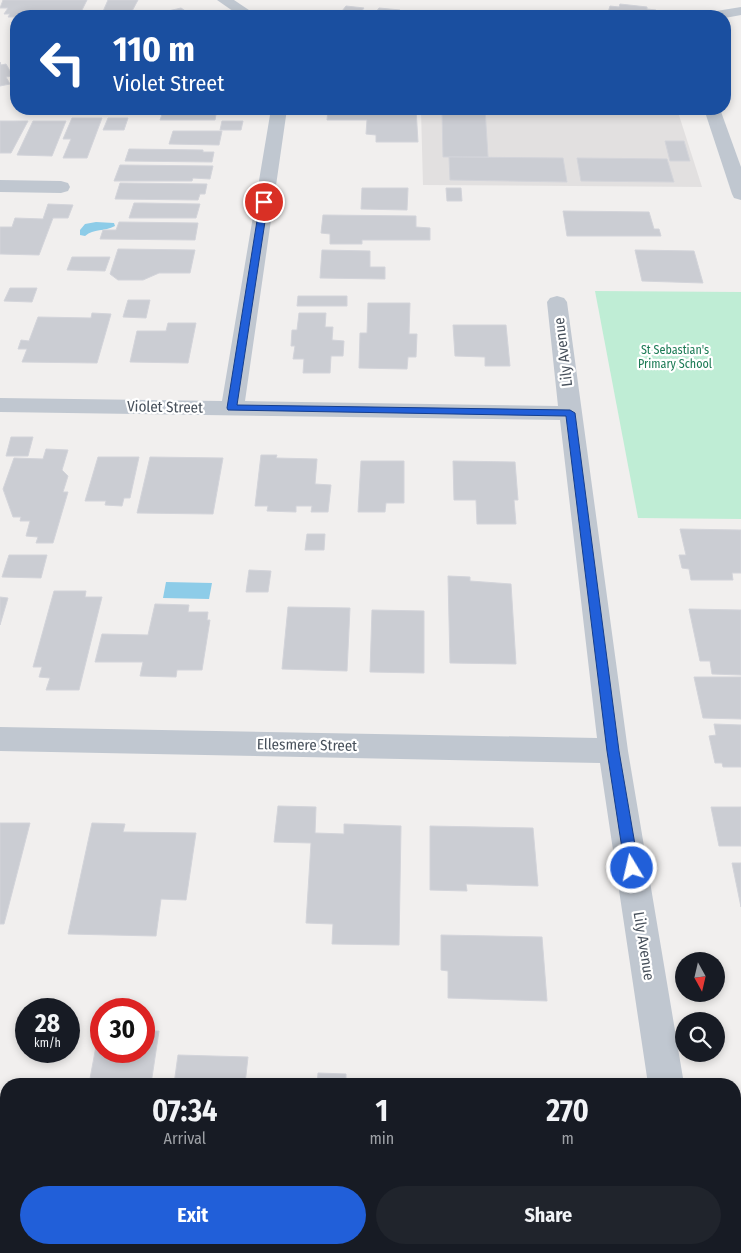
<!DOCTYPE html>
<html lang="en">
<head>
<meta charset="utf-8">
<style>
  :root { --surface:#171b24; --page:#20242c; --text:#f1f3f6; --muted:#9ea1a6; --accent:#215fd9 }
  body { margin:0; font-family:"Fira Sans Condensed",sans-serif; background:var(--page); color:var(--text); height:100vh; display:flex; flex-direction:column; font-size:19px; white-space:nowrap }
  * { box-sizing:border-box; margin:0 }
  p { font-size:16px; color:var(--muted) }
  .icon { flex:none; width:28px; height:28px; fill:none; stroke:currentColor; stroke-width:2; stroke-linecap:round; stroke-linejoin:round }
  .map { position:relative; flex:1; overflow:hidden }
  .panel { position:absolute; left:0px; top:1078px; width:741px; height:176px; display:flex; flex-direction:column; background:var(--surface); border-radius:20px 20px 0 0; box-shadow:0 2px 8px #0003 }
  .panel>* { flex:none }
  .top-card { position:absolute; left:10px; top:10px; width:721px; height:105px; border-radius:20px; box-shadow:0 2px 8px #0003; background:#1a4fa0; color:#fff; overflow:hidden }
  .needle { width:32px; rotate:172deg }
  .controls { position:absolute; left:675px; top:952px; display:grid; gap:10px }
  .controls a { display:grid; place-items:center; width:50px; height:50px; border-radius:50%; background:var(--surface); box-shadow:0 2px 8px #0003; font-size:25px }
  .speed { position:absolute; left:15px; top:998px; display:flex; gap:10px; font-size:25px; font-weight:700; text-align:center }
  .speed>* { display:grid; place-content:center; width:65px; height:65px; border-radius:50%; background:var(--surface); box-shadow:0 2px 8px #0003; line-height:1 }
  .speed small { font-size:12px; font-weight:400 }
  .speed .limit { border:8px solid #d22; background:#fff; color:#111 }
  .pin { position:absolute; display:grid; place-items:center; width:42px; height:42px; color:#fff; margin:-21px; border:2px solid #fff; border-radius:50%; box-shadow:0 1px 5px #0007 }
  .me { position:absolute; width:55px; margin:-28px; rotate:351deg; stroke-linejoin:round; filter:drop-shadow(0 0 4px #0008) }
  .turn { display:flex; align-items:center; gap:18px; height:105px; padding:0 20px; font-size:22px }
  .turn .icon { width:65px; height:65px; stroke-width:2.5 }
  .turn b { display:block; font-size:35px; line-height:42px }
  .eta { display:flex; justify-content:space-evenly; align-items:center; height:85px; text-align:center }
  .eta b { font-size:30px; font-weight:700; line-height:35px }
  .cta { display:flex; gap:10px; margin-top:auto; padding:10px 20px }
  .cta a { flex:1; height:58px; border-radius:30px; background:var(--accent); color:#fff; font-size:20px; font-weight:700; line-height:58px; text-align:center }
  .cta a+a { background:var(--page); color:var(--text) }
  .map>svg:first-child { display:block }
  .education { fill:#e2e0e0 }
  .green { fill:#bfedd5 }
  .water { fill:#8dcce8 }
  .building { fill:#cbcdd3; stroke:#d3d4da }
  .lines { fill:none; stroke-linecap:round; stroke-linejoin:round }
  .minor { fill:#c0c7d0; fill-rule:evenodd }
  .route { fill:#215fd9; stroke:#153e8d }
  .labels { text-anchor:middle; stroke-width:4.5; stroke-linejoin:round; paint-order:stroke }
  .far-park-label { font-size:12px; fill:#1b7a54; stroke:#fff }
  .street-label { font-size:15px; fill:#47505b; stroke:#fff }
</style>
</head>
<body>
<div class="map">
<svg width="741" height="1253" viewBox="0 0 741 1253">
  <rect width="100%" height="100%" fill="#f1efee"/>
  <path class="education" d="M421,109H677L702,187L423,185Z"/>
  <path class="green" d="M595,291L741,292V519L638,518Z"/>
  <g class="water">
    <path d="M96,222L114,223L115,226C104,232 94,228 85,236L80,235V230L85,224Z"/>
    <path d="M166,582L212,583L209,599L163,598Z"/>
  </g>
  <g class="building">
    <path d="M3,0H87L81,12H69L68,16L16,17H8L10,14H4L8,8H0Z"/>
    <path d="M108,0H138L131,13H139L138,16H101Z"/>
    <path d="M620,4L647,7V9L656,10L654,16H607L610,6L619,7Z"/>
    <path d="M346,6L364,8L358,16H361H331L336,11H342Z"/>
    <path d="M181,8L193,16L151,15Z"/>
    <path d="M379,8L400,10L399,11L418,14L417,16H373Z"/>
    <path d="M432,11H449L476,14L475,16H430Z"/>
    <path d="M0,62L1,65L6,64L13,76L6,77L10,84L0,86Z"/>
    <path d="M164,109H217L215,120H160Z"/>
    <path d="M328,109H416L418,142H376V135L366,134L367,120H327Z"/>
    <path d="M442,109H485L488,157H443Z"/>
    <path d="M72,118H102L87,158H63L71,139H63Z"/>
    <path d="M108,118H128L124,130H103Z"/>
    <path d="M0,121H28L11,153H0Z"/>
    <path d="M33,121H66L52,156L17,155Z"/>
    <path d="M222,121H243L241,130H220Z"/>
    <path d="M173,131H222L219,145L169,144Z"/>
    <path d="M665,141H684L690,161H670Z"/>
    <path d="M129,149L203,150V152H214L212,162L125,161Z"/>
    <path d="M449,157L563,158L567,182L450,180Z"/>
    <path d="M577,158L667,159L674,182L581,181Z"/>
    <path d="M120,165L213,166L210,179L193,178L192,181H114Z"/>
    <path d="M120,183L207,184L205,194H200L198,200L115,199Z"/>
    <path d="M362,188H408L407,210L361,209Z"/>
    <path d="M446,188H461L462,201H447Z"/>
    <path d="M134,203H142L200,204L196,218H129Z"/>
    <path d="M48,204L73,205L68,218H53L39,255L0,254V227H12L15,218L43,219Z"/>
    <path d="M563,211L649,212L654,229H659L661,236H567Z"/>
    <path d="M323,215L416,216V227L430,228V240H362V244H330V234L321,233Z"/>
    <path d="M119,222L198,223L195,240L100,239L103,230H116Z"/>
    <path d="M118,249L195,250L190,273H159L143,280H118L110,274Z"/>
    <path d="M322,250L370,251V267H385V279L320,278Z"/>
    <path d="M635,250L694,251L703,283L642,281Z"/>
    <path d="M72,257H110L105,271L67,270Z"/>
    <path d="M10,288H37L32,302L4,301Z"/>
    <path d="M298,296H347V306H297Z"/>
    <path d="M128,300H150L146,318L123,317Z"/>
    <path d="M368,303H410L409,334H417L416,357H408L407,369L359,368L360,333H367Z"/>
    <path d="M92,313L111,314L97,363L22,362L27,349H18L21,340L29,341L38,317L91,318Z"/>
    <path d="M299,313H326L325,327H333L332,340L344,341L343,356H331L330,373H303L304,359H293L295,346H291L292,330H297Z"/>
    <path d="M168,323H196L188,363L130,362L137,331H166Z"/>
    <path d="M453,325H506L510,366H485V357L455,356Z"/>
    <path d="M11,437H33L28,456H6Z"/>
    <path d="M46,449L68,450L62,470L68,476L63,492H68L53,543H36L38,537L26,536L30,521H20L21,517H13L3,489L14,458L43,459Z"/>
    <path d="M261,455H277L276,458L317,459L315,484L331,485L328,512H311L312,506H296V512L267,511L268,506H255Z"/>
    <path d="M98,457H139L130,498H124L122,506L105,505L106,501H85Z"/>
    <path d="M150,457L223,458L213,514L137,513Z"/>
    <path d="M361,461H404V503H386L385,512H358Z"/>
    <path d="M453,461L515,462L518,500H514L516,524H477L476,500H454Z"/>
    <path d="M680,529L741,530V573H732L733,580H691L689,569L682,568L679,555H686Z"/>
    <path d="M307,534H325L324,550H305Z"/>
    <path d="M9,555H47L41,578L2,577Z"/>
    <path d="M249,570L271,571L268,592H246Z"/>
    <path d="M448,576L470,577V581L511,584L516,664L450,663Z"/>
    <path d="M54,591H86L85,597H102L79,690H46L50,678L39,677L42,667H33Z"/>
    <path d="M0,597L8,598L0,625Z"/>
    <path d="M155,604L189,605L188,612H208L207,620H210L202,670H177L176,677L140,676L143,662H95L102,634L148,635Z"/>
    <path d="M288,607L350,608L347,671L282,669Z"/>
    <path d="M689,609L741,610V675L712,674L710,661H700Z"/>
    <path d="M372,610L424,611V673L370,672Z"/>
    <path d="M694,677H741V719L703,718Z"/>
    <path d="M714,724L741,725V767H723L722,763H715L709,736L716,735Z"/>
    <path d="M278,806L316,807L315,833L344,834V824L401,826L399,945L332,944L333,924L306,923L311,843L274,842Z"/>
    <path d="M711,807H741V846H719Z"/>
    <path d="M0,823H30L4,924H0Z"/>
    <path d="M92,823L125,824L123,832L196,833L186,900L161,899L156,936L68,934Z"/>
    <path d="M430,826L533,828L538,886L466,884L467,891L430,890Z"/>
    <path d="M732,863H741V907Z"/>
    <path d="M441,935L542,937L547,1001L448,998V971L441,970Z"/>
    <path d="M99,1030H101V1051H144V1031H159L151,1084H89Z"/>
    <path d="M178,1055L248,1057L245,1084H174Z"/>
    <path d="M318,1073L346,1074V1084H317Z"/>
    <rect x="0" y="1111" width="6" height="105"/>
  </g>
  <g class="lines">
    <g class="minor">
      <path d="M217,0H234L258,16H240Z"/>
      <path d="M741,7V15L725,18V16H701L704,13Z"/>
      <path d="M271,109H287L245,401L558,406L547,302L550,298L557,296L564,298L567,302L628,751L684,1084H648L600,763L0,751V727L597,738L560,420L0,412V398L222,401Z"/>
      <path d="M704,109H720L741,167V200L734,198L732,194Z"/>
      <path d="M0,180L61,181L68,183L70,187L68,191L61,193L0,192Z"/>
      <path d="M672,1248H712L713,1253H673Z"/>
    </g>
  </g>
  <path class="route" d="M264,200L268,202L237,405L570,410L575,413L619,751L639,868L637,873L632,874L627,873L625,868L607,751L566,416L228,410L227,408L260,202Z"/>
  <g class="labels">
    <g class="far-park-label">
      <text x="675" y="354">St Sebastian's<tspan x="675" dy="14">Primary School</tspan></text>
    </g>
    <g class="street-label">
      <text transform="translate(563 352) rotate(-97)" y="5">Lily Avenue</text>
      <text transform="translate(165 407) rotate(1)" y="5">Violet Street</text>
      <text transform="translate(307 745) rotate(1)" y="5">Ellesmere Street</text>
      <text transform="translate(644 946) rotate(81)" y="5">Lily Avenue</text>
    </g>
  </g>
</svg>
<div class="controls">
<a><svg class="needle" viewBox="-14 -14 28 28"><path d="M0-13l5 13h-10z" fill="#e53935"/><path d="M0 13l5-13h-10z" fill="#9ea1a6"/></svg></a>
<a><svg class="icon" aria-label="search" viewBox="0 0 24 24"><circle cx="10" cy="10" r="6"/><path d="M15 15l6 6"/></svg></a>
</div>
<div class="speed"><div>28<small>km/h</small></div><div class="limit">30</div></div>
<div class="pin" style="left:264px;top:202px;background:#d93025"><svg class="icon" aria-label="arrive" viewBox="0 0 24 24"><path d="M6 21V4h12l-3 4 3 4H6"/></svg></div>
<svg class="me" style="left:632px;top:868px" viewBox="-20 -20 40 40"><circle r="17" fill="#215fd9" stroke="#fff" stroke-width="3"/><path d="M0-11L8 9 0 5-8 9z" fill="#fff"/></svg>
<div class="top-card">
<div class="turn"><svg class="icon" aria-label="left" viewBox="0 0 24 24"><path d="M17 20v-9H6M10 6l-5 5 5 5"/></svg><div><b>110 m</b>Violet Street</div></div>
</div>
<section class="panel">
<div class="eta">
<div><b>07:34</b><p>Arrival</p></div>
<div><b>1</b><p>min</p></div>
<div><b>270</b><p>m</p></div>
</div>
<div class="cta"><a>Exit</a><a>Share</a></div>
</section>
</div>
</body>
</html>
